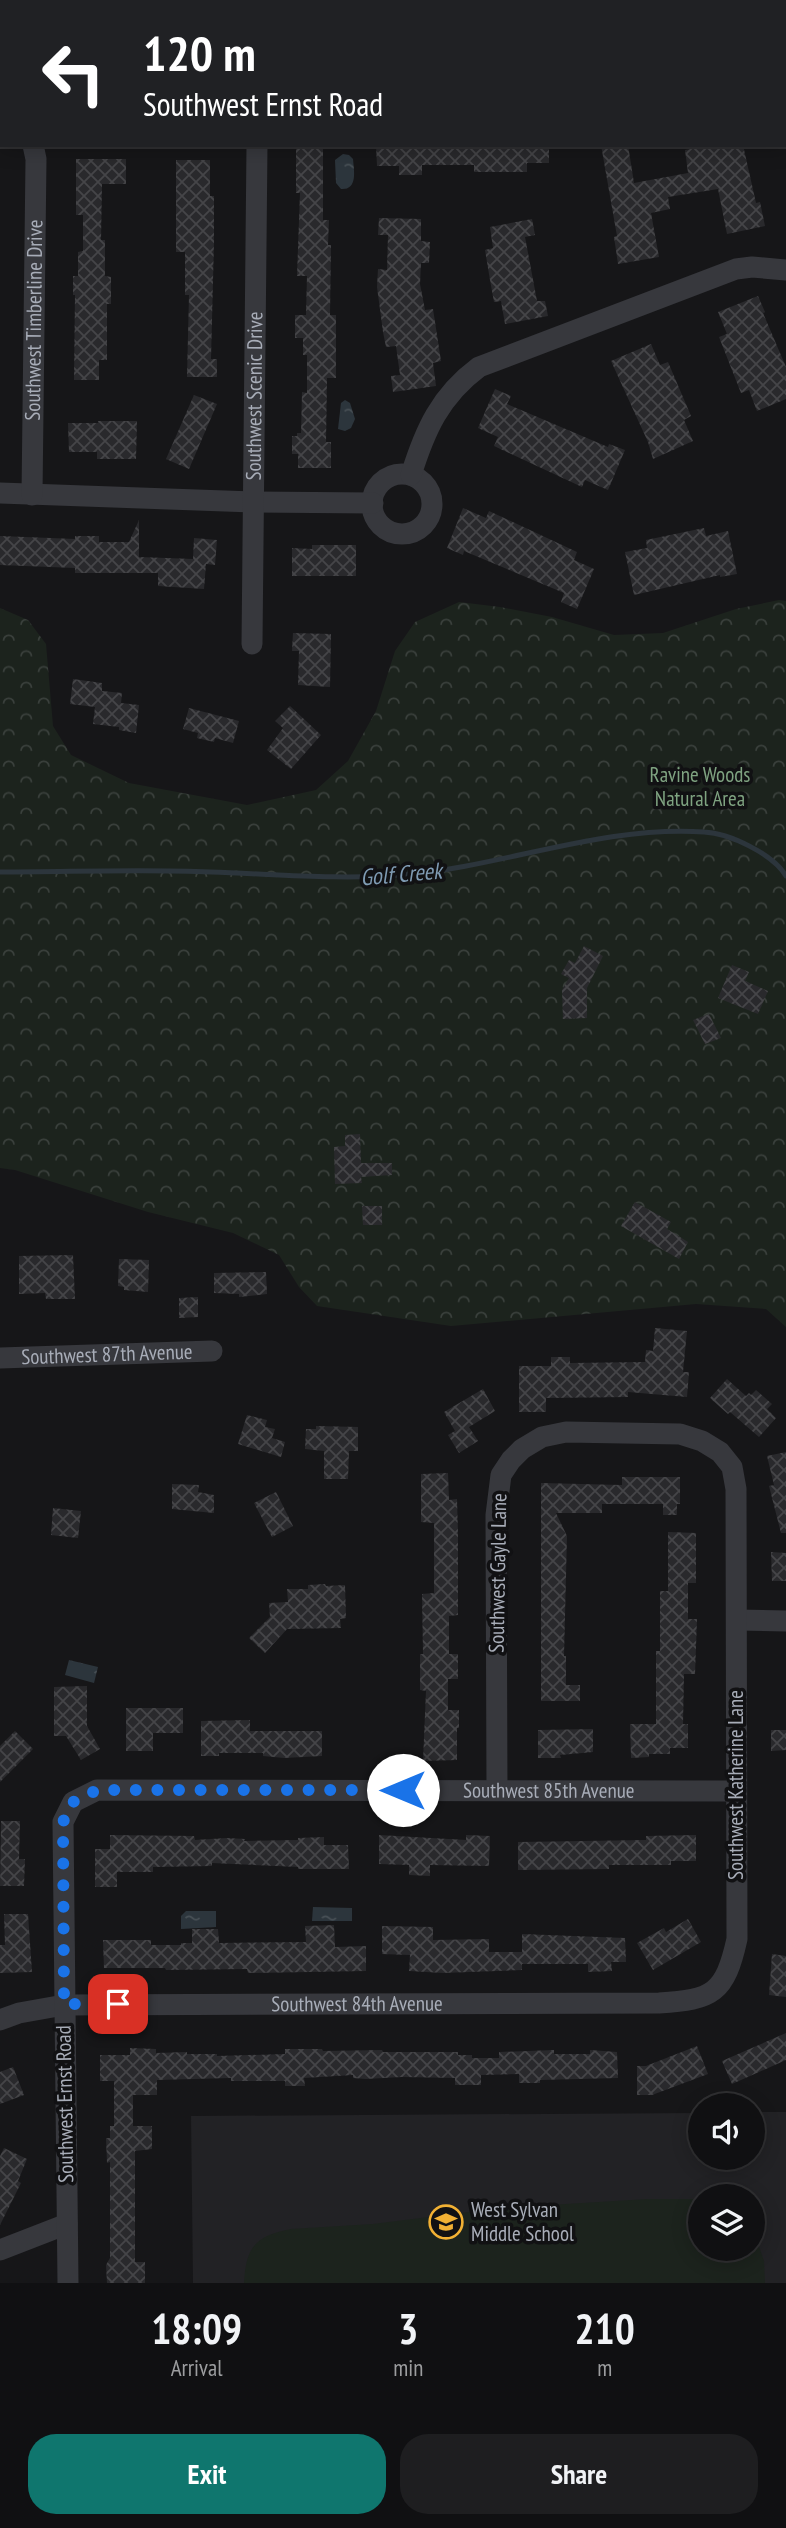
<!DOCTYPE html>
<html lang="en">
<head>
<meta charset="utf-8">
<style>
  :root { --surface:#101012; --page:#1e1e20; --text:#f1f3f6; --muted:#9c9d9f; --line:#303032; --accent:#0f766e }
  body { margin:0; font-family:"PT Sans Narrow",sans-serif; background:var(--page); color:var(--text); height:100vh; display:flex; flex-direction:column; font-size:26px; white-space:nowrap }
  * { box-sizing:border-box; margin:0 }
  p { font-size:23px; color:var(--muted) }
  .icon { flex:none; width:38px; height:38px; fill:none; stroke:currentColor; stroke-width:2; stroke-linecap:round; stroke-linejoin:round }
  .map { position:relative; height:2283px; overflow:hidden }
  .side { display:flex; flex-direction:column; background:var(--surface); flex:1 }
  .side>* { flex:none }
  .banner { position:absolute; left:0px; top:0px; width:788px; height:147px; box-shadow:0 4px 18px #0003,0 0 0 2px var(--line); background:#202124; color:#fff; overflow:hidden }
  .controls { position:absolute; left:688px; top:2093px; display:grid; gap:14px }
  .controls a { display:grid; place-items:center; width:77px; height:77px; border-radius:50%; background:var(--surface); box-shadow:0 4px 18px #0003,0 0 0 2px var(--line); font-size:35px }
  .pin { position:absolute; display:grid; place-items:center; width:60px; height:60px; color:#fff; margin:-30px; border-radius:14px; box-shadow:0 4px 10px #0006 }
  .me { position:absolute; width:77px; margin:-38px; rotate:270deg; stroke-linejoin:round; filter:drop-shadow(0 0 5px #0008) }
  .turn { display:flex; align-items:center; gap:24px; height:147px; padding:0 28px; font-size:32px }
  .turn .icon { width:91px; height:91px; stroke-width:2.5 }
  .turn b { display:block; font-size:49px; line-height:60px }
  .eta { display:flex; justify-content:space-evenly; align-items:center; height:119px; text-align:center }
  .eta b { font-size:42px; font-weight:800; line-height:49px }
  .action { display:flex; gap:14px; margin-top:auto; padding:14px 28px }
  .action a { flex:1; height:80px; border-radius:28px; background:var(--accent); color:#fff; font-size:28px; font-weight:800; line-height:80px; text-align:center }
  .action a+a { background:var(--page); color:var(--text) }
  .map>svg:first-child { display:block }
  .built { fill:#222225; fill-rule:evenodd }
  .forest { fill:url(#forest-crowns) }
  .pitch { fill:#1c231d }
  .water { fill:url(#water-ripples) }
  .lines { fill:none; stroke-linecap:round; stroke-linejoin:round }
  .stream { stroke:#2c353c; stroke-width:5 }
  .building { fill:url(#building-cross-hatch) }
  .minor { stroke:#37383d; stroke-width:21 }
  .route { stroke:#1a73e8; stroke-width:12; stroke-dasharray:0 21.6 }
  .labels { text-anchor:middle; stroke-width:7; stroke-linejoin:round; paint-order:stroke }
  .street-label { font-size:21px; fill:#a8adb8; stroke:#111113 }
  .park-label { font-size:21px; fill:#7fa381; stroke:#111113 }
  .poi-label { font-size:21px; fill:#a8adb8; stroke:#111113; text-anchor:start }
  .water-label { font-size:23px; font-style:italic; fill:#7f9bb3; stroke:#111113 }
</style>
</head>
<body>
<div class="map">
<svg width="786" height="2283" viewBox="0 0 786 2283">
  <defs>
    <pattern id="forest-crowns" width="20" height="18" patternUnits="userSpaceOnUse" patternTransform="scale(1.75)"><rect width="20" height="18" fill="#1c231d"/><path d="M2 6a3 3 0 1 1 6 0M12 15a3 3 0 1 1 6 0" fill="none" stroke="#3a403c"/></pattern>
    <pattern id="water-ripples" width="26" height="14" patternUnits="userSpaceOnUse" patternTransform="scale(1.75)"><rect width="26" height="14" fill="#2c353c"/><path d="M2 4q2-2 4 0t4 0M15 11q2-2 4 0t4 0" fill="none" stroke="#485056"/></pattern>
    <pattern id="building-cross-hatch" width="8" height="8" patternUnits="userSpaceOnUse" patternTransform="scale(1.75)"><rect width="8" height="8" fill="#29292c"/><path d="M0 0l8 8M0 8l8-8" fill="none" stroke="#454548"/></pattern>
  </defs>
  <rect width="100%" height="100%" fill="#161618"/>
  <path class="built" d="M753,2112H786V2283H193L191,2116L700,2113V2158H752ZM700,2196H752V2249H700Z"/>
  <path class="forest" d="M779,600L786,601V1327L766,1309L696,1304L451,1326L317,1306L299,1287L279,1255L233,1233L148,1212L15,1170L0,1168V608L28,620L46,644L53,726L71,755L129,783L247,805L316,790L348,761L376,711L395,651L415,622L459,602L500,607L552,617L614,635L663,633L736,609Z"/>
  <path class="pitch" d="M648,2199H700V2249H752L753,2230L764,2261L765,2283H244C246,2247 255,2236 291,2229L373,2224L501,2208Z"/>
  <g class="water">
    <path d="M343,154L349,155L353,159C354,171 358,190 341,189L336,183L335,160Z"/>
    <path d="M345,400L350,403L355,419L351,428L345,431L338,429L341,403Z"/>
    <path d="M69,1660L98,1667L94,1683L65,1675Z"/>
    <path d="M313,1907L352,1908V1921H312Z"/>
    <path d="M186,1911H216V1927L181,1929V1916Z"/>
  </g>
  <g class="lines">
    <path class="stream" d="M0,872C70,872 141,869 211,872C275,874 338,880 402,875C503,867 601,825 704,832C729,833 773,854 786,876"/>
  </g>
  <g class="building">
    <path d="M296,145H323V220H329L328,245H331L330,315H336V378H327L326,442H331V468H298V454H292V436H297V433H301L302,392L307,393V355H303V338H295V315H306L307,276H297L300,193H296Z"/>
    <path d="M376,145H549V163H527V172H474V165H422V175H399V166H377Z"/>
    <path d="M601,145H628L634,183L688,173L685,150L713,145H743L756,203L760,202L765,226L727,234L718,189L668,197L670,209L651,213L659,257L618,264L614,237L617,236Z"/>
    <path d="M76,159H126V184H102L101,240H105V276L111,277V304H107V360H99V380H74L75,295H73V276H78V252L83,251V215H76Z"/>
    <path d="M176,160H210V196H214V242L211,359H217V377H187L189,295H185V252H176Z"/>
    <path d="M379,218L421,219V241L430,242L429,263H421L420,284L425,310L433,309L441,361L433,363L436,386L393,392L391,376L400,375L396,346L386,347L383,332L377,287L378,269L387,270L388,235H378Z"/>
    <path d="M532,219L535,235L525,237L537,301H545L548,316L505,324L501,301L494,302L490,280L485,250L493,248L490,227Z"/>
    <path d="M758,296L765,312L763,313L786,367V399L757,411L749,390L741,393L719,337L727,334L718,312Z"/>
    <path d="M651,344L660,365L668,362L691,416L684,420L693,441L653,459L648,442L611,361Z"/>
    <path d="M495,389L511,396L507,404L608,447L609,444L625,450L608,490L585,480L582,487L494,446L498,437L478,428Z"/>
    <path d="M194,395L217,404L189,469L166,459Z"/>
    <path d="M98,421H137L136,459H97V452H69L68,423H98Z"/>
    <path d="M463,508L486,518L489,511L577,552L574,560L594,569L577,609L561,602L564,593L464,551L463,555L447,548Z"/>
    <path d="M139,520V557L193,559L194,538L217,540L215,565L206,564L204,589L158,586V573H75V568L0,565V536L75,539V536H99V542H129Z"/>
    <path d="M704,528L706,536L728,531L737,574L720,577V575L634,595L625,552L647,548L646,540Z"/>
    <path d="M312,545H356V576H292V548L312,549Z"/>
    <path d="M293,633L331,634L330,687L298,685L299,651H292Z"/>
    <path d="M73,679L102,683V691L122,693L121,703L139,705L136,733L119,730V727L93,724L95,707L70,704Z"/>
    <path d="M290,706L321,735L291,769L267,750L283,728L275,721Z"/>
    <path d="M189,708L239,721L233,743L215,738L214,742L197,738L198,733L183,729Z"/>
    <path d="M584,946L603,956L587,988V1018L563,1019L562,990L569,978L561,974L569,960L575,963Z"/>
    <path d="M732,965L749,972L745,981L768,991L758,1014L718,998Z"/>
    <path d="M709,1014L721,1038L705,1044L693,1020Z"/>
    <path d="M360,1134L361,1163H392V1175L361,1177L362,1183L335,1184L334,1147L345,1146V1135Z"/>
    <path d="M635,1202L671,1222L667,1229L688,1242L679,1259L621,1226Z"/>
    <path d="M362,1206H382V1225H363Z"/>
    <path d="M73,1255L75,1299H46L45,1293L19,1294V1256Z"/>
    <path d="M119,1259L149,1260L148,1292L124,1290V1287L118,1286Z"/>
    <path d="M266,1272L267,1294L239,1297V1294L214,1293V1273Z"/>
    <path d="M198,1297V1317L179,1318V1298Z"/>
    <path d="M655,1328L687,1331L683,1372H689L687,1397L628,1392V1397L546,1398V1412H519V1366H551V1357H570V1363L645,1362L646,1350L653,1351Z"/>
    <path d="M727,1379L746,1396L749,1393L751,1395L756,1390L772,1404L767,1409L776,1418L759,1437L730,1412L728,1414L710,1398Z"/>
    <path d="M483,1389L495,1411L469,1427L478,1441L459,1453L448,1435L455,1431L444,1412Z"/>
    <path d="M247,1415L267,1420L265,1427L275,1429L272,1438L285,1442L281,1457L238,1444Z"/>
    <path d="M316,1426L358,1427V1451H349L348,1479H324V1451L305,1449L306,1429H316Z"/>
    <path d="M786,1452V1533H781L769,1486L774,1485L767,1456Z"/>
    <path d="M448,1473L449,1500L457,1499L458,1533V1615L449,1616V1654H458V1679H448V1710H459V1728H457V1760L423,1761L426,1691L420,1690V1654H423L422,1594L434,1593V1523L421,1522V1474Z"/>
    <path d="M622,1477H680V1504H677V1515H663V1504H602V1513H556L567,1536L564,1656H566V1685H580V1701H541V1483L622,1485Z"/>
    <path d="M172,1484L199,1485L198,1492L214,1495V1513L172,1509Z"/>
    <path d="M276,1492L293,1526L272,1537L254,1503Z"/>
    <path d="M53,1508L81,1511L78,1538L51,1535Z"/>
    <path d="M668,1532L696,1533V1583H688V1619H697L695,1674H684L683,1724H688V1748H670V1754H649V1757L631,1758L630,1724H656V1651H660V1591H668Z"/>
    <path d="M771,1552L786,1553V1581H772Z"/>
    <path d="M325,1584L326,1586L345,1585L346,1618L340,1619L341,1628L287,1629L265,1653L249,1638L270,1617L269,1603L288,1602L287,1589H308V1585Z"/>
    <path d="M87,1686V1726L100,1749L81,1760L66,1736H54V1687Z"/>
    <path d="M126,1708H183V1733H153V1751H126Z"/>
    <path d="M250,1720V1731H322V1756L284,1758L263,1756V1753H219V1756H201V1721Z"/>
    <path d="M593,1729V1752L560,1755L561,1758H538V1730Z"/>
    <path d="M771,1730H786V1750L771,1751Z"/>
    <path d="M15,1731L33,1749L0,1782V1746Z"/>
    <path d="M1,1821H20L19,1859H25L24,1886H0Z"/>
    <path d="M110,1835L194,1836L195,1840L227,1838L245,1839L244,1841L298,1840V1838L324,1837V1845H348L349,1869H298V1867L212,1863V1866L153,1867V1872H117V1887H95V1849H110Z"/>
    <path d="M379,1835L466,1840V1835L490,1836L489,1866L430,1865V1876L409,1875V1865L379,1864Z"/>
    <path d="M696,1835V1861H671V1865H609V1869L518,1870V1842L646,1840V1836Z"/>
    <path d="M4,1914H28L32,1972L0,1973V1945H5Z"/>
    <path d="M688,1919L701,1942L653,1970L637,1943L664,1928L666,1932Z"/>
    <path d="M334,1925L335,1947L366,1946V1971L248,1973L247,1969L166,1970L165,1968H104L103,1940H151V1945H181V1943H192V1929H218L219,1943L306,1942L305,1926Z"/>
    <path d="M382,1926L433,1927V1940L489,1939V1952H522V1934L625,1938L626,1962H611L612,1971L588,1972V1964H522V1970L443,1973L409,1971L410,1955L382,1954Z"/>
    <path d="M772,1954L786,1956V1997L769,1995Z"/>
    <path d="M786,2033V2060L732,2084L722,2061Z"/>
    <path d="M697,2046L708,2074L652,2095H637V2066H646Z"/>
    <path d="M130,2048L156,2049V2053L187,2052V2054H217V2056L285,2054V2049H322L323,2051L382,2050L383,2052H458V2055H472V2058H499V2052L554,2050V2054H590V2050L617,2052L618,2078L540,2080V2083H519V2074L481,2075V2085H455V2078L402,2077L366,2079L353,2078V2075L304,2078L305,2086H285V2081H231V2078L157,2080V2095H133V2126H152V2149L135,2151V2262H145V2283H107L106,2265L110,2258V2162L107,2163L106,2138H110V2126H114V2081H100V2055H130Z"/>
    <path d="M13,2067L24,2095L0,2104V2072Z"/>
    <path d="M4,2148L27,2159L18,2181L21,2183L0,2225V2156Z"/>
  </g>
  <g class="lines">
    <g class="minor">
      <path d="M208,0L210,2"/>
      <path d="M438,0V2"/>
      <path d="M232,2L234,0"/>
      <path d="M0,118L2,119"/>
      <circle cx="402" cy="504" r="30"/>
      <path d="M411,475C425,430 440,396 479,367L736,269L752,267L786,270"/>
      <path d="M0,493L253,502L373,503"/>
      <path id="s1" d="M32,495L36,159L33,145"/>
      <path id="s2" d="M252,644L257,145"/>
      <path id="s3" d="M0,1358L212,1351"/>
      <path d="M737,1620L786,1621"/>
      <path id="s4" d="M0,2020L19,2013L64,2005L659,2003C713,2000 725,1993 737,1939L736,1489L732,1467L720,1452L702,1441L680,1434L566,1432L542,1437L522,1449L511,1460L501,1475L496,1515L497,1790"/>
      <path d="M0,2250L67,2224"/>
      <path id="s5" d="M68,2283L63,1822L73,1802L97,1790L735,1791"/>
    </g>
  </g>
  <g class="lines">
    <path class="route" d="M118,2004H64L63,1822L73,1802L97,1790H403"/>
  </g>
  <defs>
    <symbol id="school-ring" viewBox="-11 -11 22 22"><circle r="9.5" fill="#111113" stroke="#f2b134" stroke-width="1.5"/><path d="M0-5L7-2L0 1L-7-2ZM-4 1L0 2.5L4 1V4Q0 6-4 4Z" fill="#f2b134"/></symbol>
  </defs>
  <g fill-rule="evenodd">
    <use href="#school-ring" x="427" y="2203" width="38" height="38"/>
  </g>
  <g class="labels">
    <g class="street-label">
      <text dy="7" stroke="none"><textPath href="#s1" startOffset="175">Southwest Timberline Drive</textPath></text>
      <text dy="7" stroke="none"><textPath href="#s2" startOffset="248">Southwest Scenic Drive</textPath></text>
      <text dy="7" stroke="none"><textPath href="#s3" startOffset="107">Southwest 87th Avenue</textPath></text>
      <text transform="translate(498 1573) rotate(-89)" y="7">Southwest Gayle Lane</text>
      <text transform="translate(736 1785) rotate(-90)" y="7">Southwest Katherine Lane</text>
      <text dy="7" stroke="none"><textPath href="#s5" startOffset="962">Southwest 85th Avenue</textPath></text>
      <text dy="7" stroke="none"><textPath href="#s4" startOffset="359">Southwest 84th Avenue</textPath></text>
      <text transform="translate(65 2104) rotate(-91)" y="7">Southwest Ernst Road</text>
    </g>
    <g class="park-label">
      <text x="700" y="782">Ravine Woods<tspan x="700" dy="24">Natural Area</tspan></text>
    </g>
    <g class="poi-label">
      <text x="471" y="2217">West Sylvan<tspan x="471" dy="24">Middle School</tspan></text>
    </g>
    <g class="water-label">
      <text transform="translate(401 874) rotate(-5)" y="8">Golf Creek</text>
    </g>
  </g>
</svg>
<div class="controls">
<a><svg class="icon" aria-label="sound" viewBox="0 0 24 24"><path d="M4 9h4l5-4v14l-5-4H4zM17 9q2 3 0 6"/></svg></a>
<a><svg class="icon" aria-label="layers" viewBox="0 0 24 24"><path d="M12 4l9 5-9 5-9-5zM3 14l9 5 9-5"/></svg></a>
</div>
<div class="pin" style="left:118px;top:2004px;background:#d93025"><svg class="icon" aria-label="arrive" viewBox="0 0 24 24"><path d="M6 21V4h12l-3 4 3 4H6"/></svg></div>
<svg class="me" style="left:403px;top:1790px" viewBox="-20 -20 40 40"><circle r="19" fill="#fff"/><path d="M0-13L10 11 0 6-10 11z" fill="#1a73e8"/></svg>
<div class="banner">
<div class="turn"><svg class="icon" aria-label="left" viewBox="0 0 24 24"><path d="M17 20v-9H6M10 6l-5 5 5 5"/></svg><div><b>120 m</b>Southwest Ernst Road</div></div>
</div>
</div>
<section class="side">
<div class="eta">
<div><b>18:09</b><p>Arrival</p></div>
<div><b>3</b><p>min</p></div>
<div><b>210</b><p>m</p></div>
</div>
<div class="action"><a>Exit</a><a>Share</a></div>
</section>
</body>
</html>
